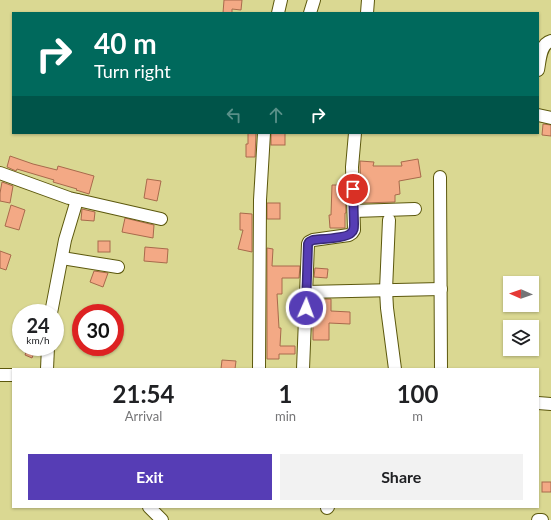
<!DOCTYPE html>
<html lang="en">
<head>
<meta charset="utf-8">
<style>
  :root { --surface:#fff; --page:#f2f2f2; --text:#202124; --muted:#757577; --accent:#563db5 }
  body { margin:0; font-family:Lato,sans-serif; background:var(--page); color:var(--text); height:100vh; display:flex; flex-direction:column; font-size:15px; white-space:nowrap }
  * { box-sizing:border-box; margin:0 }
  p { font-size:13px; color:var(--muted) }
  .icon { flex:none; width:22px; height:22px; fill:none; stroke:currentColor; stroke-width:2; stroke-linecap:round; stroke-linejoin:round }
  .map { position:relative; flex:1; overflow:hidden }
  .side { position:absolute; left:12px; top:368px; width:527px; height:140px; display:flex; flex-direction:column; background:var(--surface); border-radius:0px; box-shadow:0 1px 3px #0004 }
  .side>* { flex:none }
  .banner { position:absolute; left:12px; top:12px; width:527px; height:122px; border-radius:0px; box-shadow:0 1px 3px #0004; background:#00695c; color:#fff; overflow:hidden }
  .needle { width:26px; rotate:272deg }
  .tools { position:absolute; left:503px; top:276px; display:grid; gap:8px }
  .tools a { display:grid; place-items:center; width:36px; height:36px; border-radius:0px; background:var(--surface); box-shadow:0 1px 3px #0004; font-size:20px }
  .speed { position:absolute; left:12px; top:304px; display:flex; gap:8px; font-size:20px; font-weight:700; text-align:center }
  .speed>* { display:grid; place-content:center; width:52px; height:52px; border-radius:50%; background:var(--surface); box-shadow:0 1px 3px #0004; line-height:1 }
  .speed small { font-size:10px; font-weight:400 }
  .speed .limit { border:6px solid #d22; background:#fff; color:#111 }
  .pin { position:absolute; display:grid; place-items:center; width:34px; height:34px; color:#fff; margin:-17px; border:2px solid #fff; border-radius:50%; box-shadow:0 1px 4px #0007 }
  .me { position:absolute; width:44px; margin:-22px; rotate:2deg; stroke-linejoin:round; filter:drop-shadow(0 0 3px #0008) }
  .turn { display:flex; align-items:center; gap:14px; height:84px; padding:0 16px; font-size:18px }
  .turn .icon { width:52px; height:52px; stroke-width:2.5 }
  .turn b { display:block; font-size:28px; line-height:34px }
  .lanes { display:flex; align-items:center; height:38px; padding:0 16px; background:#0003; justify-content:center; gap:20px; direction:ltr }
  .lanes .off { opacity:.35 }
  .eta { display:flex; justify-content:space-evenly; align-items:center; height:68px; text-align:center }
  .eta b { font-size:24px; font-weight:700; line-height:28px }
  .primary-button { display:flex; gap:8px; margin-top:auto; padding:8px 16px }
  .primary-button a { flex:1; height:46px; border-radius:0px; background:var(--accent); color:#fff; font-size:16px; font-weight:700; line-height:46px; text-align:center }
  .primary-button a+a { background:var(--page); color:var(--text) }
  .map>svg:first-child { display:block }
  .building { fill:#f3a985; stroke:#a86a4c }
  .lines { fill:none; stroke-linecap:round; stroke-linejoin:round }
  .minor-casing { stroke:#5c580d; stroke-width:14 }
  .minor { stroke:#fff; stroke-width:12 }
  .route-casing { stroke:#382876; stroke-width:10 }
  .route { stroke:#563db5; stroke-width:7 }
</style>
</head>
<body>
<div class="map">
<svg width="551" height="520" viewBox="0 0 551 520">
  <rect width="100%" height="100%" fill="#dad892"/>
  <g class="building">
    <path d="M224,0H242L241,10L232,9V13H223Z"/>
    <path d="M543,124L551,125V136L542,135Z"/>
    <path d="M248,133H256L255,157H246V144H248Z"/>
    <rect x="271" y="133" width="14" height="12"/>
    <path d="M10,156L33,164L57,170L58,166L94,176L89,194L76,190L77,189L53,182L54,180L17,169L16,171L7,167Z"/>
    <path d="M418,159L421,177L399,181L400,194L395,195V202L362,203V201H361L360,161L374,162L373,166H402L401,162Z"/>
    <path d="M147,179L161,181L157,201L144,198Z"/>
    <path d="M2,182L13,186L10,203L0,201V193Z"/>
    <path d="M332,185H345L346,213H345V228H330L329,215H331Z"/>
    <rect x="267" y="203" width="13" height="16"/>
    <path d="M11,205L25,210L19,230L5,226Z"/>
    <path d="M82,209L95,212L94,221L81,220Z"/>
    <path d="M240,213L252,214V252L238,249L243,230H240Z"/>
    <path d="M125,218L154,225L153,238L122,232Z"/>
    <rect x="98" y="241" width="12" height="11"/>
    <path d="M145,247L168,249L167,263L144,261Z"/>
    <path d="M267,248L273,249L272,266H300L299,278H282V294H277L279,328H281L280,346H295V354H279V359H267Z"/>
    <path d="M0,251L11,255L6,270L0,268Z"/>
    <path d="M315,268L328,269L327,278L314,277Z"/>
    <path d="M94,271L108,273L103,287L90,282Z"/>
    <path d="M313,299H331V311L350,312V324L329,323V340H313Z"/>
    <path d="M28,347H36L32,358L25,355Z"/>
    <path d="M222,360L236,361L235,369H221Z"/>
    <rect x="542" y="482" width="9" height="10"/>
  </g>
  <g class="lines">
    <defs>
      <g id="minor">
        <path d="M278,13L281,0"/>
        <path d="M310,13L314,0"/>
        <path d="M367,13L368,0"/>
        <path d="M538,70C540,60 540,44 551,41"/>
        <path d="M538,115L551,118"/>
        <path d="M0,173L69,198L161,219"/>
        <path d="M440,177L441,369"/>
        <path d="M354,211L415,209"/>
        <path d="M389,220L386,290L387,308L395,369"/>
        <path d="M62,258L118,267"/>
        <path d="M306,292L441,289"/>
        <path d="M51,313L65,240L77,200"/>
        <path d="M47,369L48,347"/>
        <path d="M259,369L260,200L264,133"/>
        <path d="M303,369L308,244L309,242L313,240L349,235L352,233L354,230L352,167L355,133"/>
        <path d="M0,375H13"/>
        <path d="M538,403L551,404"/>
        <path d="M149,507L162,520"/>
        <path d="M327,508L328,507"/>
        <path d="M538,520H542"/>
      </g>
    </defs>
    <use href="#minor" class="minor-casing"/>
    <use href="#minor" class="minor"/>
  </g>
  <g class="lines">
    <defs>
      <path id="route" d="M306,308L308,244L309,242L313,240C321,239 347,238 351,233C354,231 354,228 354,224L353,189"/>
    </defs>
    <use href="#route" class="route-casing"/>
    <use href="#route" class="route"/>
  </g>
</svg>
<div class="tools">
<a><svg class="needle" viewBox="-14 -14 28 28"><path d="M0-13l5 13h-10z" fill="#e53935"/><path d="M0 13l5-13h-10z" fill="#757577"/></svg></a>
<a><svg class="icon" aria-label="layers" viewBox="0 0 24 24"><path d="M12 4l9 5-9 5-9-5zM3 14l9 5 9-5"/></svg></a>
</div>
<div class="speed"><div>24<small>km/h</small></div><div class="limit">30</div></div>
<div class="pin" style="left:353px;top:189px;background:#d93025"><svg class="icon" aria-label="arrive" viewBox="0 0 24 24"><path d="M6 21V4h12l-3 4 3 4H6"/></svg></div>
<svg class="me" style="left:306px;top:308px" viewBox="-20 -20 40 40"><circle r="17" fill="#563db5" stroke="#fff" stroke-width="3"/><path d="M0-11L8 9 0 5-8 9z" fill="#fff"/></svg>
<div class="banner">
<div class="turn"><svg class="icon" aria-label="right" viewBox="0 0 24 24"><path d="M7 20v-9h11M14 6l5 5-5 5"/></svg><div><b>40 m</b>Turn right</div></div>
<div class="lanes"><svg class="icon off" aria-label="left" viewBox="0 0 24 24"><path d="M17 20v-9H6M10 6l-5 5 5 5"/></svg><svg class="icon off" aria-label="ahead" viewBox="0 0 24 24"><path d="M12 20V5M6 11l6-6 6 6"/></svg><svg class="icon" aria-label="right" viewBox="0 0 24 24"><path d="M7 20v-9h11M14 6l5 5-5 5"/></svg></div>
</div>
<section class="side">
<div class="eta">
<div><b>21:54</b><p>Arrival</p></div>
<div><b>1</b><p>min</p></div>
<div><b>100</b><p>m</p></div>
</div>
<div class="primary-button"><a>Exit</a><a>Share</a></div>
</section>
</div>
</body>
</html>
